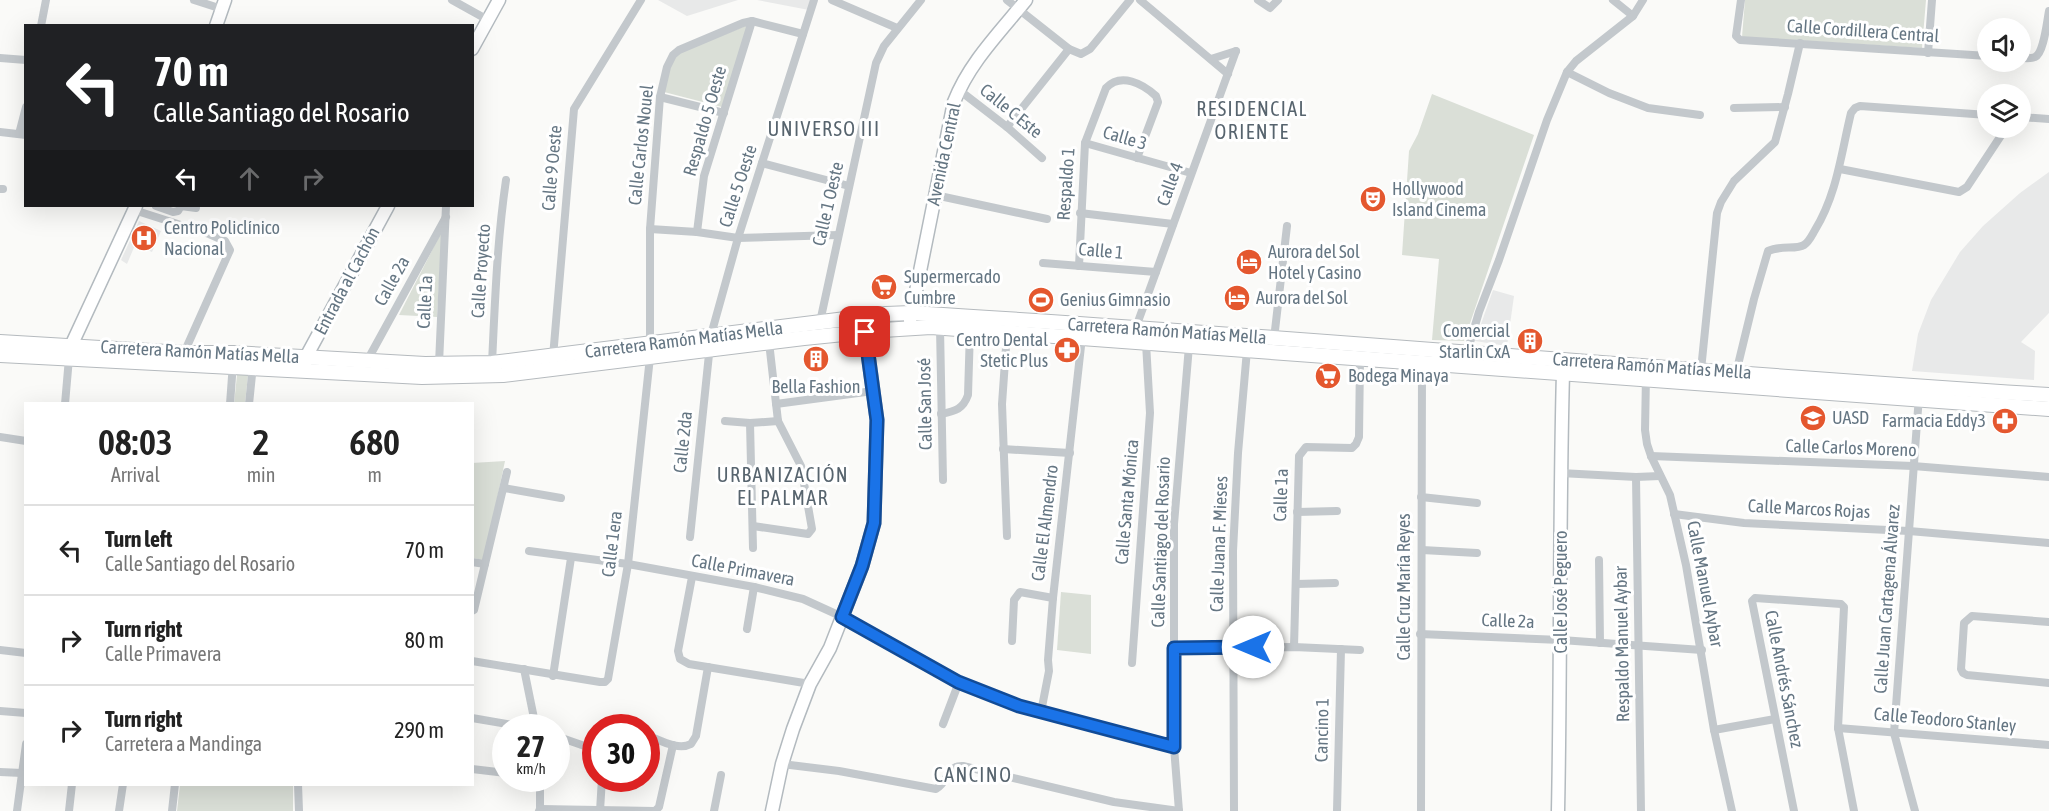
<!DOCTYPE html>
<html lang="en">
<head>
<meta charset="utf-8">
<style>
  :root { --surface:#fff; --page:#f6f6f6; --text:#222; --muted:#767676; --line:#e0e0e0 }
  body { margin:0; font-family:"Asap Condensed",sans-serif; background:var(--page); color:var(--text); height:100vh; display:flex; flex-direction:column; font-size:22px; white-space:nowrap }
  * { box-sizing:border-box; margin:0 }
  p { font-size:20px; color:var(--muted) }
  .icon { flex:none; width:33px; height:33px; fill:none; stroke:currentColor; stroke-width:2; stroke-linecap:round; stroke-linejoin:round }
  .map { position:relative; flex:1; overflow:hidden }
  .side { position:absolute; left:24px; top:402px; width:450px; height:384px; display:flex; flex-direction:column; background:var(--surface); border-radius:0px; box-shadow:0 6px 24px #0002 }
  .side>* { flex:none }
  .hud { position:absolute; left:24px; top:24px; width:450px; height:183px; border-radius:0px; box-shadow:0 6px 24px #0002; background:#202124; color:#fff; overflow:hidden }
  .buttons { position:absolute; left:1977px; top:18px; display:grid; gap:12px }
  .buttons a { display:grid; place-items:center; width:54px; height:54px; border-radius:50%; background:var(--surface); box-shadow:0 6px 24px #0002; font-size:30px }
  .speed { position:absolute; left:492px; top:714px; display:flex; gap:12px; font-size:30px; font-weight:700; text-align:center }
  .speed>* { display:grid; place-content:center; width:78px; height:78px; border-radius:50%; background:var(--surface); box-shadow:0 6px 24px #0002; line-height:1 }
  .speed small { font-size:15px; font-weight:400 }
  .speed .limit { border:9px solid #d22; background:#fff; color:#111 }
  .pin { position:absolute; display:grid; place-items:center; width:51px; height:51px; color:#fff; margin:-26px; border-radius:12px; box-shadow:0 3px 9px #0006 }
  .me { position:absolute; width:66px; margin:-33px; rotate:270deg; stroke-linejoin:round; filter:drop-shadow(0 0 4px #0008) }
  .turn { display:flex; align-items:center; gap:21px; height:126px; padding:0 30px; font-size:27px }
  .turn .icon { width:78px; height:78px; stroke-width:2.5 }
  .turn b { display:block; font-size:42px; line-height:51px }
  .lanes { display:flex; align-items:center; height:57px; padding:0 30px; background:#0003; justify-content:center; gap:30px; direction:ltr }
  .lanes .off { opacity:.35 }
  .eta { display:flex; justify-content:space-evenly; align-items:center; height:102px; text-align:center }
  .eta b { font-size:36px; font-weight:600; line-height:42px }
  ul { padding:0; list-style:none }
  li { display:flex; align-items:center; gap:18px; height:90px; padding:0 30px; border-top:2px solid var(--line) }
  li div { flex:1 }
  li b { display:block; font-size:22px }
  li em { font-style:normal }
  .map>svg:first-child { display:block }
  .built { fill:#e8e9e9 }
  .green { fill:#dadfd7 }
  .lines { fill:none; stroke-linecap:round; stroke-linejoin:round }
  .secondary-casing { stroke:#b3babf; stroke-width:15 }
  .primary-casing { stroke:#b5babe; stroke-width:16 }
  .street { stroke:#c3c8cc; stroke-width:8 }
  .secondary { stroke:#fff; stroke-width:12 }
  .primary { stroke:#fff; stroke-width:14 }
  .route-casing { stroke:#114b97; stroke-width:15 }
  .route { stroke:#1a73e8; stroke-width:10 }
  .labels { text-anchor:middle; stroke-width:6; stroke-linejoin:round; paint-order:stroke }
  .street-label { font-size:18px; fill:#657683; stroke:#fff }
  .poi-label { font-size:18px; fill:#657683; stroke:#fff; text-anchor:start }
  .neighbourhood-label { font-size:20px; letter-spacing:1.5px; fill:#57646e; stroke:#fff }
</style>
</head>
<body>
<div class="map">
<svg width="2049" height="811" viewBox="0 0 2049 811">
  <rect width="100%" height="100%" fill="#fafaf8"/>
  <g class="built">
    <path d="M658,0H738L687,16Z"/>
    <path d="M757,0H812L809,10Z"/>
    <path d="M2049,172V313L2021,342L2035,351L2034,380L1912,371L1918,334L1931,300L1960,252L1983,226L2020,193Z"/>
    <path d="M139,221L161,231L152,252L135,245L127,264L121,260Z"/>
    <path d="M1493,290L1514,296L1507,346L1475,341Z"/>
  </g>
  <g class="green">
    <path d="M1745,0H1926L1922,48L1742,37Z"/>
    <path d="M748,25L722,107L664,92L669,65L678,53Z"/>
    <path d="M1432,94L1534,135L1464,341L1432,340L1439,259L1402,255L1409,151L1418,134Z"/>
    <path d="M442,231L437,317L399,315Z"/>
    <path d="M237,375H248L245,403L234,404Z"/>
    <path d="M505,461L484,560L473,558L472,463Z"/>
    <path d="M1061,592L1091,595V654L1057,650Z"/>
    <path d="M180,785H293V811H177Z"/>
  </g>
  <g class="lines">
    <defs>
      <g id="secondary">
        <path d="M216,26L225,0"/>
        <path d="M472,49L499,0"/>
        <path d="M910,321L954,102C969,63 1000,32 1026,0"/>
        <path d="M70,355L71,346L136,206"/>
        <path d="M305,364L306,357L388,206"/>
        <path d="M772,811L782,764L793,729L810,684L830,648L862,566L874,523L877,420L865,331"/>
        <path d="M1558,811C1561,665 1559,519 1563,373"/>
      </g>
      <g id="primary">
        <path d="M0,342L184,353H233L425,364L492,363L886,314L911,313C1291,336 1670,371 2049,395"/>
        <path d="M0,355L422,377L503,375L804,338L883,330L931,327L2049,409"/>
      </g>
    </defs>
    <use href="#secondary" class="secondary-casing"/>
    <use href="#primary" class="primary-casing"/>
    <g class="street">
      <path d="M194,0L222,9"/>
      <path d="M452,0L488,20"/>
      <path d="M832,0L897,28"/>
      <path d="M1007,0L1069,49L1081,54L1090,49L1130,0"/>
      <path d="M1140,0L1228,74"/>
      <path d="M1258,0L1270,8L1278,0"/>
      <path d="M1613,0L1633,16"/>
      <path d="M1741,0L1736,36L1740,40L1988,56"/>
      <path d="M41,26L46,0"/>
      <path d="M1928,53L1932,0"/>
      <path d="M0,58L26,60"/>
      <path d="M2020,58C2025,58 2031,59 2035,57C2044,53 2047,21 2049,11"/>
      <path d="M1211,59L1236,51"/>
      <path d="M1567,72L1609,93L1648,108L1700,115"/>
      <path d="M959,90L1007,127L1042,158"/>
      <path d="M660,97L724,113"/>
      <path d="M1734,108L1785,107"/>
      <path d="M2020,117L2049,119"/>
      <path d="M1007,127L1069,49"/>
      <path d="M0,132L26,135"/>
      <path d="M19,134L26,107"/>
      <path d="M1085,143L1191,173"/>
      <path d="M762,163L849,186"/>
      <path d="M1840,169L1959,192L1967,187L2006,128"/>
      <path d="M0,189H3"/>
      <path d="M935,195L1047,219"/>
      <path d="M156,206L173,212L178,211L181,206L196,208"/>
      <path d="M134,210L209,234L225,241L230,250L184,353"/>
      <path d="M1080,213L1173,224"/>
      <path d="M650,229L697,232L738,238L838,235"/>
      <path d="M697,232L704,176L752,21"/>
      <path d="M1043,263L1156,272"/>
      <path d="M1079,266L1085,143L1106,88C1121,72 1143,84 1156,96L1158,102L1137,158"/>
      <path d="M820,322L876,63L884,46L921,0"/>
      <path d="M940,328L943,480"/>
      <path d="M1135,330L1236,51"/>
      <path d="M1274,339L1287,226"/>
      <path d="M650,344V229L660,97L667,67L673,55L679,50L743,23L752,21L803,34"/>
      <path d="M1466,356L1479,312L1499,260L1547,120L1567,72L1576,61L1633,16L1643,0"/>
      <path d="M553,357L574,109L641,0"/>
      <path d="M367,361L446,217"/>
      <path d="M492,363C495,302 497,241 506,180"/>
      <path d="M439,364L446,206"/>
      <path d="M1701,370L1717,213L1721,202L1734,181L1775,142L1788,94L1800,43"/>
      <path d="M1736,373L1754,299L1768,251C1781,245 1796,250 1804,245C1809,242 1812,235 1815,230C1837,194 1841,154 1851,113L1855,108L1860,106L1988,115"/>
      <path d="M1646,376L1645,430L1647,444L1651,456L1670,495L1686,565L1714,730L1732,811"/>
      <path d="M65,404L69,358"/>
      <path d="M230,404L233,363"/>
      <path d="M249,404L253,365"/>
      <path d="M776,404L873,391"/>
      <path d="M941,414C956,411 963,409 968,395L970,330"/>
      <path d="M725,421L750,423L778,421"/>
      <path d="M750,423L753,548"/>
      <path d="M0,437L26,441"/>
      <path d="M1003,449L1070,453"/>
      <path d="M1651,456L1913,466L2049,477"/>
      <path d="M1560,473L1636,477L1660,476"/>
      <path d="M1636,477L1641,811"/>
      <path d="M504,488L561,498"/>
      <path d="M1421,497L1477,503"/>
      <path d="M1297,512L1337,511"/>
      <path d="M1674,514L1744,523L1909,531L2049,543"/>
      <path d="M753,526L808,534L812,529L801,466L778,421L769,342"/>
      <path d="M1007,536L1002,404L1007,333"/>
      <path d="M690,537L711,335L738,238L814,0"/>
      <path d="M1422,550L1477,553"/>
      <path d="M529,551L628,564L754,587L803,599L858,624L920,662L959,682L1041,712L1174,747"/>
      <path d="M1599,560L1600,643"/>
      <path d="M472,562L485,564"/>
      <path d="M692,577L678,651L680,659L689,664L810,684"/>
      <path d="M1296,584L1335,583"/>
      <path d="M472,611L474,610L507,472"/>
      <path d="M2049,622L1972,616L1964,623L1961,669L1963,673L1967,675L2049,683"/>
      <path d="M747,629L754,587"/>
      <path d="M1420,634L1561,640L1702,650"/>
      <path d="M1012,641L1014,600L1020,592L1053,598"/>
      <path d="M1294,647L1299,456L1306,447L1352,448L1356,444L1359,437L1360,359"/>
      <path d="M1174,648L1294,647L1360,650"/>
      <path d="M0,650L26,653"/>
      <path d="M472,661L600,682H605L608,679L628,564L650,357"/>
      <path d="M1132,663L1150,413L1146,343"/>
      <path d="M524,669L536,728"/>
      <path d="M553,676L571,558"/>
      <path d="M0,711L26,713"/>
      <path d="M1041,712L1049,671L1048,660L1053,598L1082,337"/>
      <path d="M472,718L531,728"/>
      <path d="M943,724L959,682"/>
      <path d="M613,728L617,725L627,728"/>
      <path d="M1838,728L2049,745"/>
      <path d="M1714,730L1775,719"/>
      <path d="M646,735C660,740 678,751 691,744L696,736L708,667"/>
      <path d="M556,736L596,750"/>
      <path d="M782,764L839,771L936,789C950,780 947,765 963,766L1114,802L1179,811"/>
      <path d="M472,769L506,773"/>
      <path d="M0,772L22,773"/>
      <path d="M298,784L299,811"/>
      <path d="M540,809L655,811L659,807L673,745"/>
      <path d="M17,811L26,744"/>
      <path d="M69,811L72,784"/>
      <path d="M119,811L123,784"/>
      <path d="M172,811L175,784"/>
      <path d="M539,811L540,809V778"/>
      <path d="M600,811L602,778"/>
      <path d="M714,811L721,775"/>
      <path d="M1179,811L1174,747V524L1189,346"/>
      <path d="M1234,811L1233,551L1238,453L1247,350"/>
      <path d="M1337,811L1341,649"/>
      <path d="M1421,811L1422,364"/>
      <path d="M1794,811L1752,601L1755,598L1841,604L1844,607L1838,728L1854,811"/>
      <path d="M1915,811L1894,733L1919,396"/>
    </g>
    <use href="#secondary" class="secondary"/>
    <use href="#primary" class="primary"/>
  </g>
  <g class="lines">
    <defs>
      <path id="route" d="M865,332L877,420L874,523L862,566L842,617L958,682L1019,706L1174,747V648L1253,647"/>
    </defs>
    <use href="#route" class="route-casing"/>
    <use href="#route" class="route"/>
  </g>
  <defs>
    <symbol id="theatre-disc" viewBox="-11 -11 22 22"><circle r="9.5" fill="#e4572e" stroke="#fff"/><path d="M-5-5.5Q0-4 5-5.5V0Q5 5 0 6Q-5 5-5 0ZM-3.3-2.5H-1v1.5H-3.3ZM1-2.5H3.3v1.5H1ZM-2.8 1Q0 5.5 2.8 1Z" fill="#fff"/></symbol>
    <symbol id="hospital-disc" viewBox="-11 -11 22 22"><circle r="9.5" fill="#e4572e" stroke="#fff"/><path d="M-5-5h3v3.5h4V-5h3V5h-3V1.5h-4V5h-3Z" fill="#fff"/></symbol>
    <symbol id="hotel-disc" viewBox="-11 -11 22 22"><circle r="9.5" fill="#e4572e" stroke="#fff"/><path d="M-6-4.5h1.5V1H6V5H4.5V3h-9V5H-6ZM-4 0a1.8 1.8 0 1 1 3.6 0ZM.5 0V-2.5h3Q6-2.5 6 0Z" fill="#fff"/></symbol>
    <symbol id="supermarket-disc" viewBox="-11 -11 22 22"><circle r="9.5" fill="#e4572e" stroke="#fff"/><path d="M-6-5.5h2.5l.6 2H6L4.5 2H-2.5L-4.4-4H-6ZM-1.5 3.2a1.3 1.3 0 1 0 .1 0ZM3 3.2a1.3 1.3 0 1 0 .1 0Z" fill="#fff"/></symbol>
    <symbol id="stadium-disc" viewBox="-11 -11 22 22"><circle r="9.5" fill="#e4572e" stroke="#fff"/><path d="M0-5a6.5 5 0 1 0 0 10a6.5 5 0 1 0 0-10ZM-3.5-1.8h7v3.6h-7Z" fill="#fff"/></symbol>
    <symbol id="building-disc" viewBox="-11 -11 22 22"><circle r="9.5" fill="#e4572e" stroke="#fff"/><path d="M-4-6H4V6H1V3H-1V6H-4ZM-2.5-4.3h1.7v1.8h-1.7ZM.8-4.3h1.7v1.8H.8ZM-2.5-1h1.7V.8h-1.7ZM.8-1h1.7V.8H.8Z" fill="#fff"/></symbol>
    <symbol id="pharmacy-disc" viewBox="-11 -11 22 22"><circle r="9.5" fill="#e4572e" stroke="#fff"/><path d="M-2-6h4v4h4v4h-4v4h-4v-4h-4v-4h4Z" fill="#fff"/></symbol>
    <symbol id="university-disc" viewBox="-11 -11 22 22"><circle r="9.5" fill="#e4572e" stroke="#fff"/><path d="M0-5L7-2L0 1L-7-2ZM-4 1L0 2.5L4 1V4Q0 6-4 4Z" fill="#fff"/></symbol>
  </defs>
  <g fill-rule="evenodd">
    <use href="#theatre-disc" x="1358" y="184" width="30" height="30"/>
    <use href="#hospital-disc" x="129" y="223" width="30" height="30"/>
    <use href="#hotel-disc" x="1234" y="247" width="30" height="30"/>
    <use href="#supermarket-disc" x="869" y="272" width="30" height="30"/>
    <use href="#hotel-disc" x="1222" y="283" width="30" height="30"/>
    <use href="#stadium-disc" x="1026" y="285" width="30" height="30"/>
    <use href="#building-disc" x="1515" y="326" width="30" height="30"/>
    <use href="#pharmacy-disc" x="1052" y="335" width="30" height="30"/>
    <use href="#building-disc" x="801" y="344" width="30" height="30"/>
    <use href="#supermarket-disc" x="1313" y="361" width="30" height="30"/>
    <use href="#university-disc" x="1798" y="403" width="30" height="30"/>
    <use href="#pharmacy-disc" x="1990" y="406" width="30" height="30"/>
  </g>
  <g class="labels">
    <g class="street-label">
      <text transform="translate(1863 31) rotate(4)" y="6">Calle Cordillera Central</text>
      <text transform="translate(1011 111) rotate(39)" y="6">Calle C Este</text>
      <text transform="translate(705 121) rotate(-74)" y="6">Respaldo 5 Oeste</text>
      <text transform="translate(1125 138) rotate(16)" y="6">Calle 3</text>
      <text transform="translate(641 145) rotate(-84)" y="6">Calle Carlos Nouel</text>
      <text transform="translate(944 154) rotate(-78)" y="6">Avenida Central</text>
      <text transform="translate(552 168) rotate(-85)" y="6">Calle 9 Oeste</text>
      <text transform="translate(1066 184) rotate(-86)" y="6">Respaldo 1</text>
      <text transform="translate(1170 184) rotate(-70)" y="6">Calle 4</text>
      <text transform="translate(738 186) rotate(-72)" y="6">Calle 5 Oeste</text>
      <text transform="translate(828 204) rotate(-77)" y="6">Calle 1 Oeste</text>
      <text transform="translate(1101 251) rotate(5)" y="6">Calle 1</text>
      <text transform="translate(481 271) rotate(-86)" y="6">Calle Proyecto</text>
      <text transform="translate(347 281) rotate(-62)" y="6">Entrada al Cachón</text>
      <text transform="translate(392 281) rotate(-61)" y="6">Calle 2a</text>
      <text transform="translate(425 302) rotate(-87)" y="6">Calle 1a</text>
      <text transform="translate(1167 331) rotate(4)" y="6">Carretera Ramón Matías Mella</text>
      <text transform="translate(684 340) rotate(-7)" y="6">Carretera Ramón Matías Mella</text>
      <text transform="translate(200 352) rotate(3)" y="6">Carretera Ramón Matías Mella</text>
      <text transform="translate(1652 366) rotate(4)" y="6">Carretera Ramón Matías Mella</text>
      <text transform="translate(925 404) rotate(-91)" y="6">Calle San José</text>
      <text transform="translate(683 442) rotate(-84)" y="6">Calle 2da</text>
      <text transform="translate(1851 448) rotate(2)" y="6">Calle Carlos Moreno</text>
      <text transform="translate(1281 495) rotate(-88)" y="6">Calle 1a</text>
      <text transform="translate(1127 502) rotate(-85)" y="6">Calle Santa Mónica</text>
      <text transform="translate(1809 509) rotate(3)" y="6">Calle Marcos Rojas</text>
      <text transform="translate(1045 523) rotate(-83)" y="6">Calle El Almendro</text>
      <text transform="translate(1161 542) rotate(-88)" y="6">Calle Santiago del Rosario</text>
      <text transform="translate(612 544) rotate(-83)" y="6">Calle 1era</text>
      <text transform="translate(1219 544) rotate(-88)" y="6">Calle Juana F. Mieses</text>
      <text transform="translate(743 570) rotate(11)" y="6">Calle Primavera</text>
      <text transform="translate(1705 584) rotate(79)" y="6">Calle Manuel Aybar</text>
      <text transform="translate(1404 587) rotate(-90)" y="6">Calle Cruz María Reyes</text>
      <text transform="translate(1561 592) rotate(-90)" y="6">Calle José Peguero</text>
      <text transform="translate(1887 599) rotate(-86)" y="6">Calle Juan Cartagena Álvarez</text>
      <text transform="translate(1508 621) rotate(2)" y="6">Calle 2a</text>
      <text transform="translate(1622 644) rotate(-91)" y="6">Respaldo Manuel Aybar</text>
      <text transform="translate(1784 679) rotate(79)" y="6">Calle Andrés Sánchez</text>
      <text transform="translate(1945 720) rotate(5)" y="6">Calle Teodoro Stanley</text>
      <text transform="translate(1322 730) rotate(-89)" y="6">Cancino 1</text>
    </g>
    <g class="poi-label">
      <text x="1392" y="195">Hollywood<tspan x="1392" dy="21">Island Cinema</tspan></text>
      <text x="164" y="234">Centro Policlínico<tspan x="164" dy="21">Nacional</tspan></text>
      <text x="1268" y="258">Aurora del Sol<tspan x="1268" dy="21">Hotel y Casino</tspan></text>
      <text x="904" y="283">Supermercado<tspan x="904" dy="21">Cumbre</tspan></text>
      <text x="1256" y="304">Aurora del Sol</text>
      <text x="1060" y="306">Genius Gimnasio</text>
      <text x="1510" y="337" text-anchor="end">Comercial<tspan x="1510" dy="21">Starlin CxA</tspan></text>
      <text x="1048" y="346" text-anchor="end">Centro Dental<tspan x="1048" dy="21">Stetic Plus</tspan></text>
      <text x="1348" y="382">Bodega Minaya</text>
      <text x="816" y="393" text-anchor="middle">Bella Fashion</text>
      <text x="1832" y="424">UASD</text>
      <text x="1986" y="427" text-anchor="end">Farmacia Eddy3</text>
    </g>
    <g class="neighbourhood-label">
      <text x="1252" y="116">RESIDENCIAL<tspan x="1252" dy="23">ORIENTE</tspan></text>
      <text x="824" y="136">UNIVERSO III</text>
      <text x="783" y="482">URBANIZACIÓN<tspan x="783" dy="23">EL PALMAR</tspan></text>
      <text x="973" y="782">CANCINO</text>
    </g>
  </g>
</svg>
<div class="buttons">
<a><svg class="icon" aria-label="sound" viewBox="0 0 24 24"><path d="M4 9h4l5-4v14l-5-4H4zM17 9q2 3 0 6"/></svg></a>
<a><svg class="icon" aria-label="layers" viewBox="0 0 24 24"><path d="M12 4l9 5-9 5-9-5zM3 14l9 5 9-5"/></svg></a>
</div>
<div class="speed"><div>27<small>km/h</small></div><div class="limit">30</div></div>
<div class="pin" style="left:865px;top:332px;background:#d93025"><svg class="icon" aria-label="arrive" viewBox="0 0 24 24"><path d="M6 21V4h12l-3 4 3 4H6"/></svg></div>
<svg class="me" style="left:1253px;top:647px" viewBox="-20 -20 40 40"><circle r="19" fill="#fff"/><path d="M0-13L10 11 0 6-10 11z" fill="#1a73e8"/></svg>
<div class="hud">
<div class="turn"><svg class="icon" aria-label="left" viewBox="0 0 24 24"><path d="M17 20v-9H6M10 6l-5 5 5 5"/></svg><div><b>70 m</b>Calle Santiago del Rosario</div></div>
<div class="lanes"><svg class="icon" aria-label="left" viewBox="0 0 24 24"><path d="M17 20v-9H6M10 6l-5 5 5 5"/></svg><svg class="icon off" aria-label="ahead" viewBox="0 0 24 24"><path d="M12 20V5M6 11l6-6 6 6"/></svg><svg class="icon off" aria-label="right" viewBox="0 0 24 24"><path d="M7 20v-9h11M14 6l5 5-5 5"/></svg></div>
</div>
<section class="side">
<div class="eta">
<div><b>08:03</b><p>Arrival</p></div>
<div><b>2</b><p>min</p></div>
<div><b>680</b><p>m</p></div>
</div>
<ul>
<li><svg class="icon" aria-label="left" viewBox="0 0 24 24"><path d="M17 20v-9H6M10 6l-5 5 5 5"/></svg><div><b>Turn left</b><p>Calle Santiago del Rosario</p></div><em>70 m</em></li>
<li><svg class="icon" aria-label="right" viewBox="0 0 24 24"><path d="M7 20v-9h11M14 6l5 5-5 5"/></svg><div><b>Turn right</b><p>Calle Primavera</p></div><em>80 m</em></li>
<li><svg class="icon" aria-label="right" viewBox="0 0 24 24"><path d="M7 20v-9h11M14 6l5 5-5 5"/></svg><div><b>Turn right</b><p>Carretera a Mandinga</p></div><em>290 m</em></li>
</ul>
</section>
</div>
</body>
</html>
